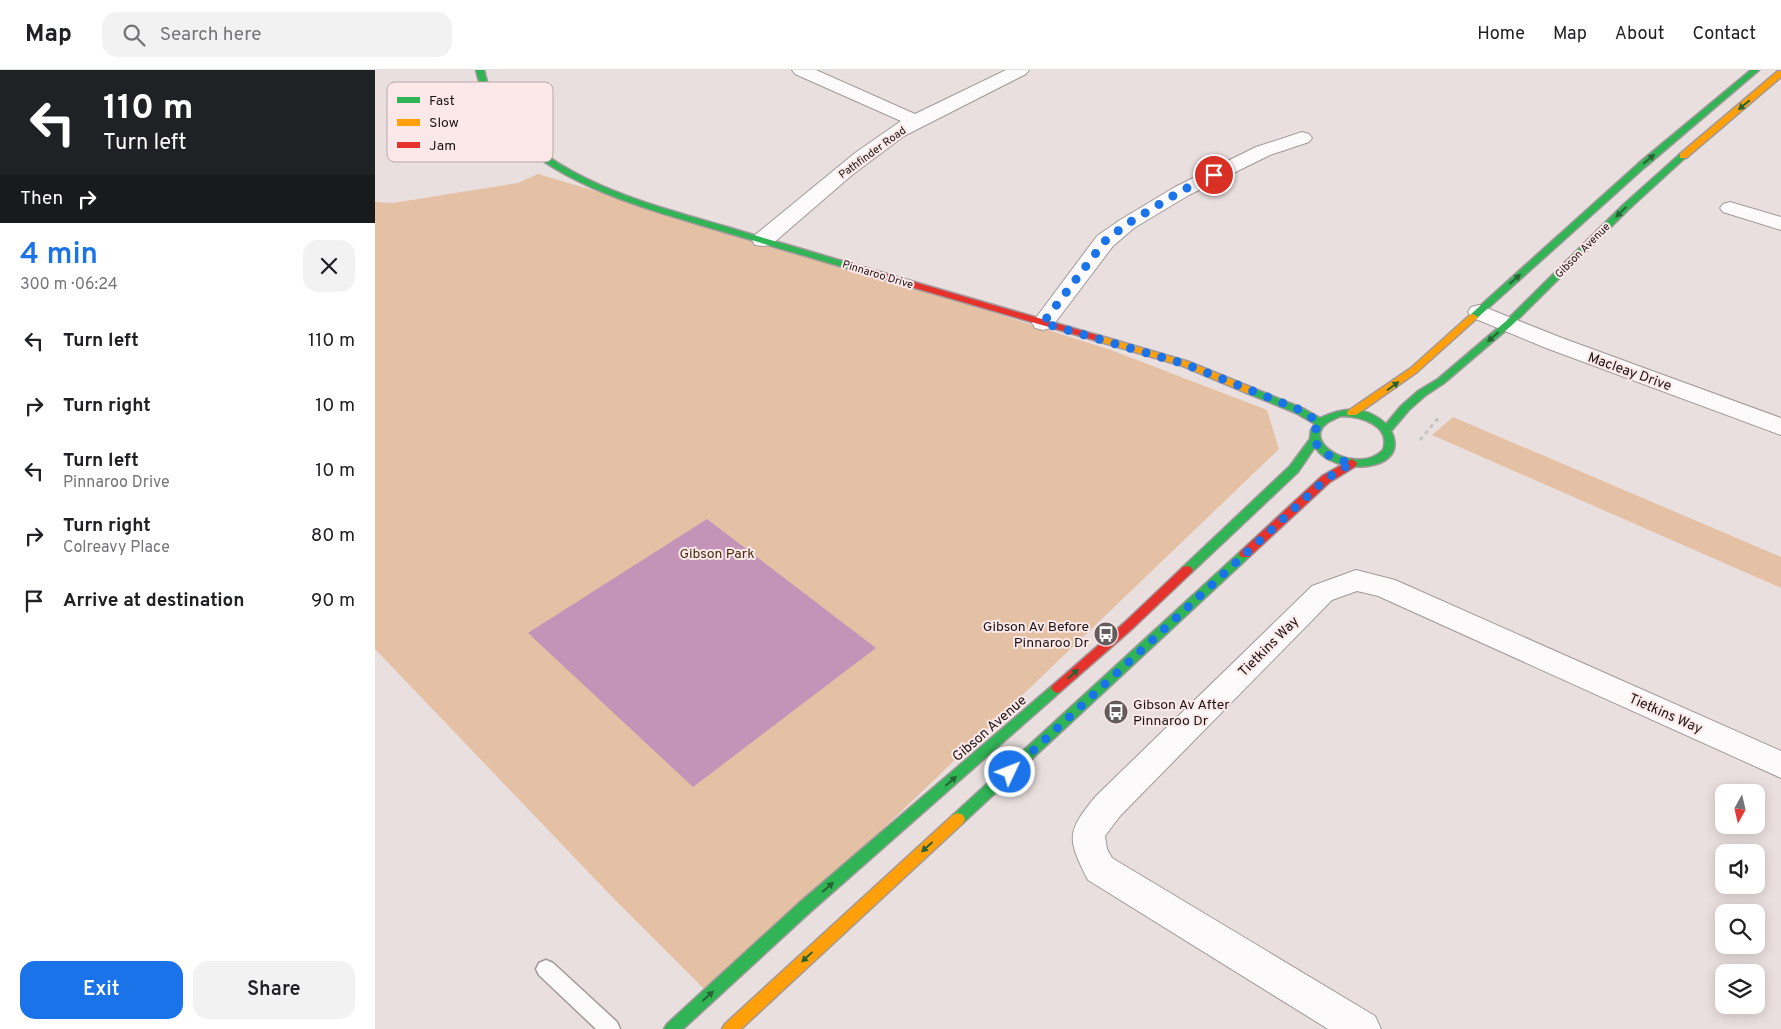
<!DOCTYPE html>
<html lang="en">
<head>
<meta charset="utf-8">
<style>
  :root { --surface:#fff; --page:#f2f2f2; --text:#202124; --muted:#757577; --line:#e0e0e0; --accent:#1a73e8 }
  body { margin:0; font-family:Overpass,sans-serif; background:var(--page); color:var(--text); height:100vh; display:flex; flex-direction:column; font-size:19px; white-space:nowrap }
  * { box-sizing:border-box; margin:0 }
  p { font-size:16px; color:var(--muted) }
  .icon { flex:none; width:28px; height:28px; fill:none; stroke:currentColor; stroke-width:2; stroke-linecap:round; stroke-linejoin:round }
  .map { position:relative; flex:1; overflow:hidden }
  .drawer { display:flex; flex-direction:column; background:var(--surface); width:375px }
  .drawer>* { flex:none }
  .hud { background:#202124; color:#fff; overflow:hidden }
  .needle { width:32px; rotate:188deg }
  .buttons { position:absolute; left:1340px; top:714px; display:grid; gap:10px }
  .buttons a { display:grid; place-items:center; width:50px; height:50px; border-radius:10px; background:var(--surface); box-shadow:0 2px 12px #0003; font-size:25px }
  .pin { position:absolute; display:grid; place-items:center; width:42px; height:42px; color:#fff; margin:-21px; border:2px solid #fff; border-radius:50%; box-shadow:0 1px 5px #0007 }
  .me { position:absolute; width:55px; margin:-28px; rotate:47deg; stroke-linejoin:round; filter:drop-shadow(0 0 4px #0008) }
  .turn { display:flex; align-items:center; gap:18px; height:105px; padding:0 20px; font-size:22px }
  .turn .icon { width:65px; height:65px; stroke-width:2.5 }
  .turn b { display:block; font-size:35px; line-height:42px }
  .then { display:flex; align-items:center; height:48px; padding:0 20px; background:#0003; gap:10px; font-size:19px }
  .round { display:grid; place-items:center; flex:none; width:52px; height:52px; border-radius:15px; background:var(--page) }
  .overview { display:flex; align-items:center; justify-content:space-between; height:85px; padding:0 20px }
  h1 { font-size:30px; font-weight:600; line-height:38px; color:var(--accent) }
  .cta { display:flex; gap:10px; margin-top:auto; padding:10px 20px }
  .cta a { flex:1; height:58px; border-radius:15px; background:var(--accent); color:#fff; font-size:20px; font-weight:600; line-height:58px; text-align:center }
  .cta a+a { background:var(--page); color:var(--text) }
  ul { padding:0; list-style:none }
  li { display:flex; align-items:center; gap:15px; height:65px; padding:0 20px }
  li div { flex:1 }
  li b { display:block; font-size:19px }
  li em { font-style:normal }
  header { display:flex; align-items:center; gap:30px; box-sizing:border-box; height:70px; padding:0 25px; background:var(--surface); border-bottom:1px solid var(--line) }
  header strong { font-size:24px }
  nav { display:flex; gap:28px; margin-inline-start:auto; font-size:18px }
  .search { width:350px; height:45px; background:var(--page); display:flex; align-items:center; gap:12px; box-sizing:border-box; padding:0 18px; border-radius:15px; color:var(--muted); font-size:19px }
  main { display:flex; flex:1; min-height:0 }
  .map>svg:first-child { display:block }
  .green { fill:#e4c1a5 }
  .water { fill:#c493b8 }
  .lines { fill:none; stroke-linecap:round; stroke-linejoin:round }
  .lane-casing { stroke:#a19999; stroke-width:3 }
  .street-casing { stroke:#a19999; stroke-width:2 }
  .fast-casing { stroke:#a19999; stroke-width:3 }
  .slow-casing { stroke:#a19999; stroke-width:3 }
  .jam-casing { stroke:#a19999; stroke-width:3 }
  .path { stroke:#c4c1c0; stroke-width:3; stroke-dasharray:4 4; stroke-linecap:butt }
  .lane { fill:#fcfafa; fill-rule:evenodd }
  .street { fill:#fcfafa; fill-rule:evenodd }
  .fast { fill:#30b455; fill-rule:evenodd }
  .slow { fill:#ff9f0a; fill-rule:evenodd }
  .jam { fill:#e5322d; fill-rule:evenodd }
  .oneway { fill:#266435 }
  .route { stroke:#1a73e8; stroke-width:9; stroke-dasharray:0 16.2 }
  .labels { text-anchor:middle; stroke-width:4; stroke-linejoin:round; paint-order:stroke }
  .far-street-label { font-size:11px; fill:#1c1515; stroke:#fce8e8 }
  .street-label { font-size:14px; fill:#1c1515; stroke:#fce8e8 }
  .park-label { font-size:14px; fill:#472d13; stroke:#fce8e8 }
  .poi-label { font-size:14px; fill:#1c1515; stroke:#fce8e8; text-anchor:end }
  .key { fill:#fce8e8; stroke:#b9a9a9; stroke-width:1 }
  .key-label { font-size:14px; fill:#1c1515 }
</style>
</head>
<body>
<header>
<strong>Map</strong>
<div class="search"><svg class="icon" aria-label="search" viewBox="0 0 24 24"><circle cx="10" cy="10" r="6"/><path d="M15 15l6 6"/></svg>Search here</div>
<nav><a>Home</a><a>Map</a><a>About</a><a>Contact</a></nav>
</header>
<main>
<section class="drawer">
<div class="hud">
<div class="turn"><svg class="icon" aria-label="left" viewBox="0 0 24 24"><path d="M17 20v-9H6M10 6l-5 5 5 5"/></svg><div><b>110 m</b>Turn left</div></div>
<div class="then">Then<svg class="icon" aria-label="right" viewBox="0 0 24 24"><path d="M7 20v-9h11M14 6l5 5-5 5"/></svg></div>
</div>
<div class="overview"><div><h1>4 min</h1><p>300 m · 06:24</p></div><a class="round"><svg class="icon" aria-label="close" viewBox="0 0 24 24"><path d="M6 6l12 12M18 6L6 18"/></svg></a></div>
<ul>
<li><svg class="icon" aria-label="left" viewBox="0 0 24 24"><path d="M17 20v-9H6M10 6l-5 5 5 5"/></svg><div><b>Turn left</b></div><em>110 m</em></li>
<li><svg class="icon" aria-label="right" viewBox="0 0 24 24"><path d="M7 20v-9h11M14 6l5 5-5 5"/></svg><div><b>Turn right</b></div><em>10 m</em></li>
<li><svg class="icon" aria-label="left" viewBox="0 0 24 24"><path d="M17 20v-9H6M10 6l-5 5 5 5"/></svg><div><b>Turn left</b><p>Pinnaroo Drive</p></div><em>10 m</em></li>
<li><svg class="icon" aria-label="right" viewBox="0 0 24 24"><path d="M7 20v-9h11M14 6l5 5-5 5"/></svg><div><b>Turn right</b><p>Colreavy Place</p></div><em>80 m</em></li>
<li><svg class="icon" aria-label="arrive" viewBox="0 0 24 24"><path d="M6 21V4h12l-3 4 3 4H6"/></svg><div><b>Arrive at destination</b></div><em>90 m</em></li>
</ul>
<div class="cta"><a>Exit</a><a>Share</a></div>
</section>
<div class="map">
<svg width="1406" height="959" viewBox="0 0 1406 959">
  <rect width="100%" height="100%" fill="#eadfdf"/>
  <g class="green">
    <path d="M163,104L448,188L736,280L892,340L904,379L335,925L240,830L0,579V132L18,133L143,113Z"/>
    <path d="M1078,347L1406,487V518L1057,365Z"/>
  </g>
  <path class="water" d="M332,449L501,578L318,717L153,563Z"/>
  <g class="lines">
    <defs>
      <path id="lane" d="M171,890L178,893L242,952L245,959H221L164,905L161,899L164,893Z"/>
      <g id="street">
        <path d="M417,0H441L540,44L631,0H654L651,4L529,66L477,105L396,175L388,176L380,175L377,170L380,165L480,83L526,51L420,4Z"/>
        <path d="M927,62L934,64L937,68L934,72L895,85L814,125L759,158L738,176L676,258L668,260L660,258L657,253L722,166L745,150L800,117L881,77Z"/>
        <path d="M1355,132L1406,147V160L1348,142L1345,138L1348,134Z"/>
        <path d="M1104,235L1187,268L1406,348V365L1171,278L1096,247L1093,242L1096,237Z"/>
        <path d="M981,500L1020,510L1406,681V708L1003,526L982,521L957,530L745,746L730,766L732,779L737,788L1000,946L1006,959H953L713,810C692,769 691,762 721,726L937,516Z"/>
      </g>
      <g id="fast">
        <path d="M101,0H109C113,18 119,37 132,51C187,113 276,135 352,157C399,171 447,185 494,199L495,201L494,203H488C441,189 393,175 346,161C270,138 181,116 126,55C113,39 106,20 101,0Z"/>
        <path d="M1376,0H1384L1270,97L1101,249H1095V245L1264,93Z"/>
        <path d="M1305,84L1312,86L1254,139L1136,256L1069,313L1051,325L1034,340L1016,361C1037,403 958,407 940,377L923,402L816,503H808L806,500L808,497L915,396L935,369L936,360L940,354L921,343L872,323L871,321L872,319H880L929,339L945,348C969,337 990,335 1011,354L1026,336L1043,321L1063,309L1130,252L1248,135ZM966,346C985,346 1017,355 1008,380C983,406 925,373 952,353C956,350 962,348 966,346Z"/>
        <path d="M870,480L876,484L874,487L588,753L583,755L578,753L576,749L578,745L866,481Z"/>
        <path d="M682,613L686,615L688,618L686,621L434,843L308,959H289L292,954L424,833L678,615Z"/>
      </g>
      <g id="slow">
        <path d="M1403,1H1406V7L1311,88H1305V84Z"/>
        <path d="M1098,244L1103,247L1101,249L1042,302L981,345H973L972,343L973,341L1036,298L1095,245Z"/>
        <path d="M722,265L814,292L880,319L881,321L880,323H872L808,296L719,270L717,268Z"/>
        <path d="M583,743L588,745L590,749L588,753L366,959H347L350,954L578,745Z"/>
      </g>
      <g id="jam">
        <path d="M491,198L725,266L727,268L722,271L719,270L488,203V199Z"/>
        <path d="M977,389L982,393L981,396L955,412L874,487H866L864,484L866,481L947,406Z"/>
        <path d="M812,496L816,497L818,500L816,503L757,559L686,621L682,623L678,621L676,618L678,615L749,553L808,497Z"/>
      </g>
    </defs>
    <use href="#lane" class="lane-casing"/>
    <use href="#street" class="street-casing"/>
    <use href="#fast" class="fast-casing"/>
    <use href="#slow" class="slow-casing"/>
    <use href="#jam" class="jam-casing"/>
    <path class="path" d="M1045,370L1065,346"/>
    <use href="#lane" class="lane"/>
    <use href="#street" class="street"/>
    <use href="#fast" class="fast"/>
    <use href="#slow" class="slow"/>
    <use href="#jam" class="jam"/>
  </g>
  <defs><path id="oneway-solid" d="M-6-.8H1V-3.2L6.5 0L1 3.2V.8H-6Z" transform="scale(1.25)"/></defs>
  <g class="oneway">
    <use href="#oneway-solid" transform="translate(1369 35) rotate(140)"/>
    <use href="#oneway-solid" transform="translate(1274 89) rotate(-40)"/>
    <use href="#oneway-solid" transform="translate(1246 142) rotate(136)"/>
    <use href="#oneway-solid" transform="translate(1140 209) rotate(-41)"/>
    <use href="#oneway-solid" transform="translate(1118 267) rotate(139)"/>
    <use href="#oneway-solid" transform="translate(1018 316) rotate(-36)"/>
    <use href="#oneway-solid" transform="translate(698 604) rotate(-42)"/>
    <use href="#oneway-solid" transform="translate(576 711) rotate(-41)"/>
    <use href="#oneway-solid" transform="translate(552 777) rotate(138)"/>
    <use href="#oneway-solid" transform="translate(453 817) rotate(-41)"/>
    <use href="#oneway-solid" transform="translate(432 887) rotate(137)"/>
    <use href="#oneway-solid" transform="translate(333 926) rotate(-42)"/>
  </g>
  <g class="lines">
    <path class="route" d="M635,702L951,409L977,393C956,389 929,378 944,352L925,340L810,294L668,253L730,171L752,154L806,121L839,105"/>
  </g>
  <defs>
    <symbol id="bus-disc" viewBox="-11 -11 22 22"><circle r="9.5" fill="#645c5c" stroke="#fce8e8"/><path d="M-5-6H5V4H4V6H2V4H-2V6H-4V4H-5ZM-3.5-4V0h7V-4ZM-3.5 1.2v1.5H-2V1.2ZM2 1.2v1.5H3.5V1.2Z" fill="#fff"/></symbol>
  </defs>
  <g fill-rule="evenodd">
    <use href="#bus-disc" x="717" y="550" width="28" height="28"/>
    <use href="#bus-disc" x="727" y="628" width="28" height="28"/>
  </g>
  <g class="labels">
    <g class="far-street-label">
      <text transform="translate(497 82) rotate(-36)" y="4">Pathfinder Road</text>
      <text transform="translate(1207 180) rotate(-45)" y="4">Gibson Avenue</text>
      <text transform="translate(503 204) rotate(17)" y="4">Pinnaroo Drive</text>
    </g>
    <g class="street-label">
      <text transform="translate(1255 301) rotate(20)" y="5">Macleay Drive</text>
      <text transform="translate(893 576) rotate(-45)" y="5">Tietkins Way</text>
      <text transform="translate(1291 643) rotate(24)" y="5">Tietkins Way</text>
      <text transform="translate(614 658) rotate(-41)" y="5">Gibson Avenue</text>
    </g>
    <g class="park-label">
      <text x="342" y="488">Gibson Park</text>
    </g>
    <g class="poi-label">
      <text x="714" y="561">Gibson Av Before<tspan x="714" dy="16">Pinnaroo Dr</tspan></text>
      <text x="758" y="639" text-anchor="start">Gibson Av After<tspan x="758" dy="16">Pinnaroo Dr</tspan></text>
    </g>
  </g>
  <rect x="12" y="12" width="166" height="80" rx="8" class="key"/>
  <rect x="22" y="27" width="23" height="6" fill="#30b455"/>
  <rect x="22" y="49" width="23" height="7" fill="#ff9f0a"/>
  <rect x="22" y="72" width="23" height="6" fill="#e5322d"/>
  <g class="key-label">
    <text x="54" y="35">Fast</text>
    <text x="54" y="57">Slow</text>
    <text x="54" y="80">Jam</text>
  </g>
</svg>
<div class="buttons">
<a><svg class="needle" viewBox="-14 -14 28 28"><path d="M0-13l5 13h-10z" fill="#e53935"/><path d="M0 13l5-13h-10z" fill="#757577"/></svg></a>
<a><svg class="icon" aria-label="sound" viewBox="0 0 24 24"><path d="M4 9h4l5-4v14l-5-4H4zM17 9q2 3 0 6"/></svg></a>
<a><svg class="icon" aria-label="search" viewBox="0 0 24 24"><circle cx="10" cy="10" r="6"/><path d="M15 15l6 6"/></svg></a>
<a><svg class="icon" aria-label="layers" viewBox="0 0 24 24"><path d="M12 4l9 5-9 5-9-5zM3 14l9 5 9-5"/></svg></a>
</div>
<div class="pin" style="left:839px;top:105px;background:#d93025"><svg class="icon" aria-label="arrive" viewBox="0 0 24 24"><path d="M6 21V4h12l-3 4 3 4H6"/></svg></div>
<svg class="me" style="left:635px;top:702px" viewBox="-20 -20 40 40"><circle r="17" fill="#1a73e8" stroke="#fff" stroke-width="3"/><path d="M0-11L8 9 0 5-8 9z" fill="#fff"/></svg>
</div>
</main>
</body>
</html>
